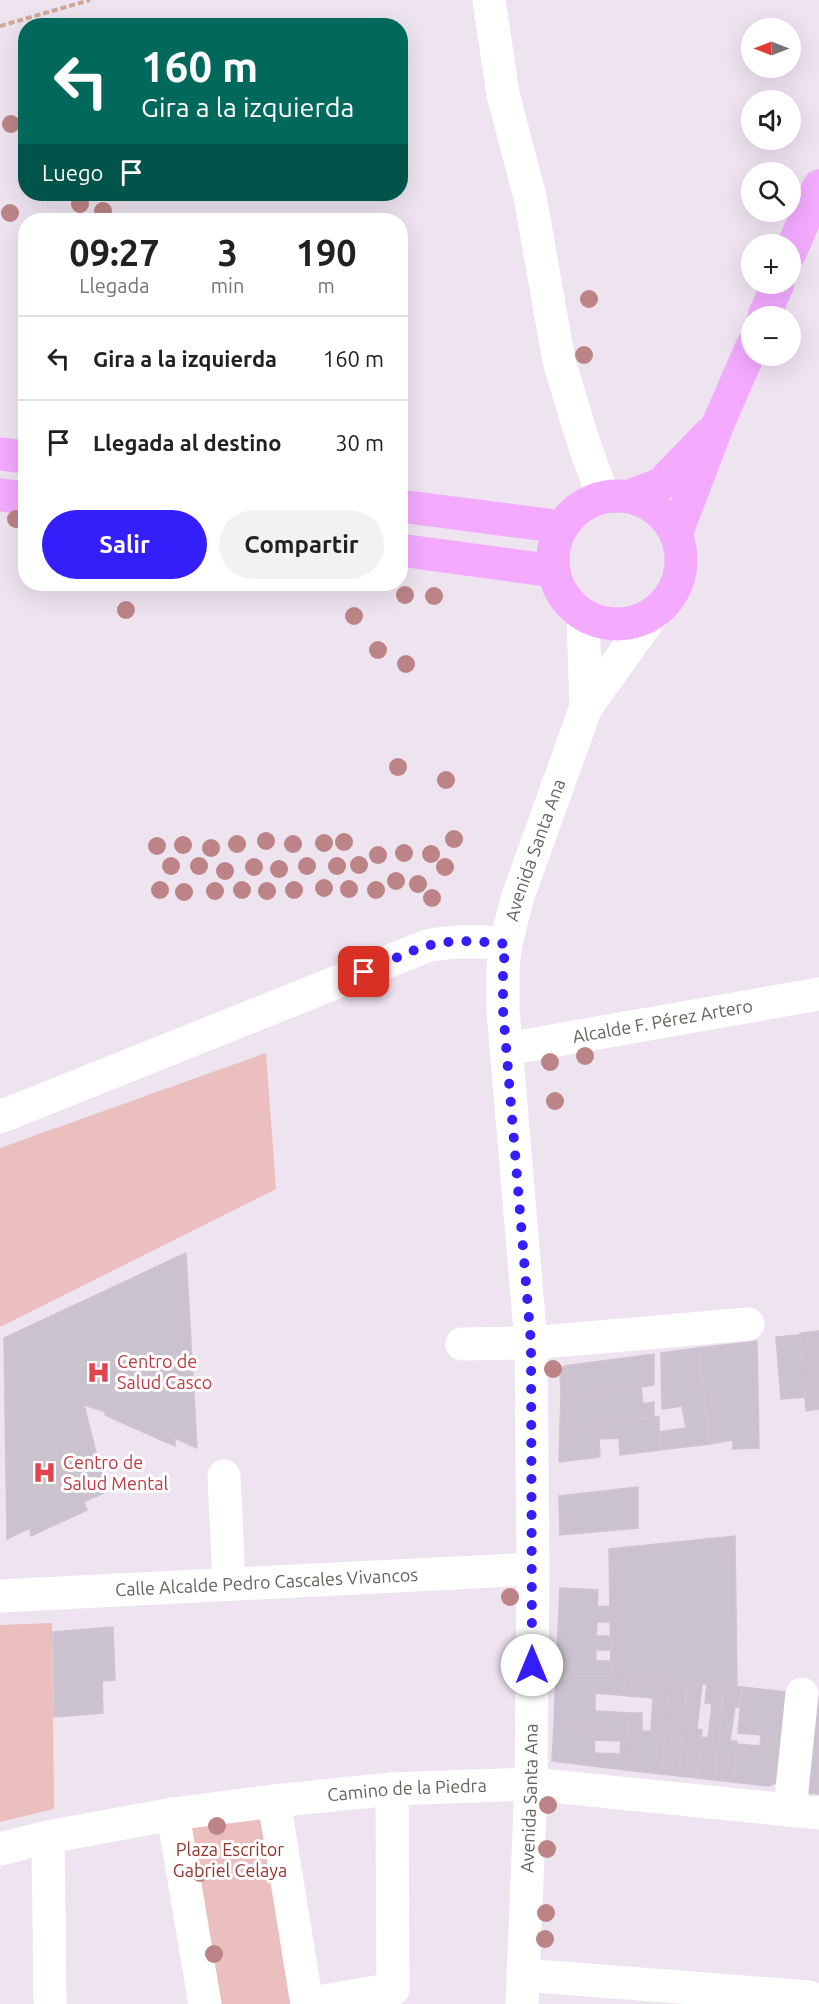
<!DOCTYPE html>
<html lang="es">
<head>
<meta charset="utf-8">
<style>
  :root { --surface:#fff; --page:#f2f2f2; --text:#202124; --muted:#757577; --line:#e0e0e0; --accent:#341ffb }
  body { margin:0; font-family:Ubuntu,sans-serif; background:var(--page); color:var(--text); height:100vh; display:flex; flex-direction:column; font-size:22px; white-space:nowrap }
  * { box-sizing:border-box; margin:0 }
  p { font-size:20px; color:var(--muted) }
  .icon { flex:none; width:33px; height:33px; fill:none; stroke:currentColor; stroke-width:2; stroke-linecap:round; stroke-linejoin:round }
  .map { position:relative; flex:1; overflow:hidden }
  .side { position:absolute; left:18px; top:213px; width:390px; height:378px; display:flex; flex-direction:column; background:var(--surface); border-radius:24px; box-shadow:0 6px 24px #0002 }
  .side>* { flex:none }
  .hud { position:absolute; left:18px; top:18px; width:390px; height:183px; border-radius:24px; box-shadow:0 6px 24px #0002; background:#00695c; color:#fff; overflow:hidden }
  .needle { width:39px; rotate:270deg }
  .buttons { position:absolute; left:741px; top:18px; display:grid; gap:12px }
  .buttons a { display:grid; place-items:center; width:60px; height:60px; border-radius:50%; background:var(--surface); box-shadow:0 6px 24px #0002; font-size:30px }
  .pin { position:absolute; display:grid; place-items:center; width:51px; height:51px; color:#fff; margin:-26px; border-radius:12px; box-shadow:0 3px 9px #0006 }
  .me { position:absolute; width:66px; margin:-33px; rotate:0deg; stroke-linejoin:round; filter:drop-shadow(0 0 4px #0008) }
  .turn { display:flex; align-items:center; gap:21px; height:126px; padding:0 24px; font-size:27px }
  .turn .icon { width:78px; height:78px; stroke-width:2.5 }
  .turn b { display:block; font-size:42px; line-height:51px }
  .then { display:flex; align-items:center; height:57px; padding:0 24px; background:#0003; gap:12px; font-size:22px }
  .eta { display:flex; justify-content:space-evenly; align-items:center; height:102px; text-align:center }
  .eta b { font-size:36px; font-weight:700; line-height:42px }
  .action { display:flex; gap:12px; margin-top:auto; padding:12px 24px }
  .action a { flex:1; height:69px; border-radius:36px; background:var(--accent); color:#fff; font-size:24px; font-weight:700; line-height:69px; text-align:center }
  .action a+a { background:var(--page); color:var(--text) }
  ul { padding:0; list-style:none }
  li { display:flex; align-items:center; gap:18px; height:84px; padding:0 24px; border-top:2px solid var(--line) }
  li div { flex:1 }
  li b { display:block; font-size:22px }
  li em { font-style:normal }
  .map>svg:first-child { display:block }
  .green { fill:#eabfbe }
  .building { fill:#cac3cd; stroke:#d0c2d6; stroke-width:1.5; fill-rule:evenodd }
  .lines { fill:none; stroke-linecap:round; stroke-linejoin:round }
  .path { stroke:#cfa898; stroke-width:4; stroke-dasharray:6 3; stroke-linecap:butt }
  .minor { stroke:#fff; stroke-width:33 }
  .major { stroke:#f3aaff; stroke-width:33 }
  .tree { fill:#bc8486 }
  .route { stroke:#341ffb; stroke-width:10; stroke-dasharray:0 18 }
  .labels { text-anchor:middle; stroke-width:6; stroke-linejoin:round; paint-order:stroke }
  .street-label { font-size:18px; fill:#60665c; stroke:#fff }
  .health-label { font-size:18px; fill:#be3a42; stroke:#fff; text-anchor:start }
  .park-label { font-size:18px; fill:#93352f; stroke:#fff }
</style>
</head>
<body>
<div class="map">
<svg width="819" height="2004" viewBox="0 0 819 2004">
  <rect width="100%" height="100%" fill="#eee4f0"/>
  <g class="green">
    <path d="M266,1053L276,1189L0,1327V1148Z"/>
    <path d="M52,1623L54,1809L0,1822V1625Z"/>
    <path d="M265,1810L294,2004H214L180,1818Z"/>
  </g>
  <g class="building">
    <path d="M186,1253L197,1448L175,1438V1446L105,1415L106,1412L84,1405L106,1492L84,1502L87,1510L31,1536L30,1528L7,1539L4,1338Z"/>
    <path d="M819,1331V1409L806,1411L800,1333Z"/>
    <path d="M800,1335L805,1397L781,1399L776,1337Z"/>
    <path d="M757,1341L759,1448L733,1449V1440L710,1444L698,1348Z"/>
    <path d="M698,1348L710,1444L659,1450V1432L686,1428L682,1406L662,1409L661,1353Z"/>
    <path d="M654,1354V1385L561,1398L560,1371L564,1366Z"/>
    <path d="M641,1387L643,1404L654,1402V1417L560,1429L561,1398Z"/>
    <path d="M654,1417H659V1450L620,1455L619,1438L599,1439L600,1457L559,1462L560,1429Z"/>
    <path d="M638,1487V1528L560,1535L559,1496Z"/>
    <path d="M735,1536L737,1687L611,1676L609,1549Z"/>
    <path d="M560,1588L598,1590L597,1607L610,1606L611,1622H597L596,1636H611V1650H596V1661H611V1676H556Z"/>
    <path d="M113,1627L115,1680L102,1681L103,1713L54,1717L53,1632Z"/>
    <path d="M556,1676H611L632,1678L630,1696L595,1693V1711L629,1713L628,1730L554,1726Z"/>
    <path d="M632,1678L670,1682L661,1774L625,1770L629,1713H642V1731H651L653,1698L630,1696Z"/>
    <path d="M670,1682L687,1683L679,1776L661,1774Z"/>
    <path d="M687,1683L702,1684L697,1729L702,1730L697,1778L679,1776Z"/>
    <path d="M707,1684L724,1686L715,1780L697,1778L701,1737L708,1738L712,1704L705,1703Z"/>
    <path d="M724,1686L742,1687L740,1707H735L730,1741H737L733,1782L715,1780Z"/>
    <path d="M742,1687L786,1692L776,1783L769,1786L733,1782L737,1744L760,1746L761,1735L738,1733Z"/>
    <path d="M817,1696L819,1697V1794L809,1793Z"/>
    <path d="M554,1726L628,1730L625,1770L552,1761ZM595,1740L621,1741L620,1754L594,1753Z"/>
  </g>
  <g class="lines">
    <path class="path" d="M0,26L90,0"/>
    <g class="minor">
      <path d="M489,0L503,94L530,197L559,361L584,444L603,496"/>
      <path d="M583,615L586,707"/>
      <path id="s1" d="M506,1049L819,994"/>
      <path d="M0,1117L427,946C454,940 479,941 506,944"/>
      <path d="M462,1344L531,1343L748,1324"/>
      <path d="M224,1476L229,1584"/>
      <path id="s2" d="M0,1596L533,1569"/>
      <path d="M274,1801L307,2004"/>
      <path d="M790,1809L802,1694"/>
      <path d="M173,1814L205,2004"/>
      <path d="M48,1837L50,2004"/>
      <path id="s3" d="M0,1849L48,1837L173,1814L274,1801L392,1789L531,1784L819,1813"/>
      <path d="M523,1975L809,1997"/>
      <path d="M307,2004L393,1989L392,1789"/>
      <path id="s4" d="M522,2004L531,1784L533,1569L531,1343L503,1010V967L506,944L517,899L586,707L655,611"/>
    </g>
    <g class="major">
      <path d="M790,253L819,186"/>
      <path d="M764,316L778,284"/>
      <path d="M0,454L26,457"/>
      <path d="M0,495L26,498"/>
      <circle cx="617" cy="560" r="64"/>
      <path d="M630,496L661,484L709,434"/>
      <path d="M400,506L562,527"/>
      <path d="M676,534L718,424L752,346"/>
      <path d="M400,550L554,571"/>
    </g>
  </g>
  <g class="tree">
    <circle cx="11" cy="124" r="9"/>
    <circle cx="80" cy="204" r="9"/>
    <circle cx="103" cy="211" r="9"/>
    <circle cx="10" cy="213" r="9"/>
    <circle cx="589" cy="299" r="9"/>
    <circle cx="584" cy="355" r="9"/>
    <circle cx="16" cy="519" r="9"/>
    <circle cx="405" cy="595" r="9"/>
    <circle cx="434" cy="596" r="9"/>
    <circle cx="126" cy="610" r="9"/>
    <circle cx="354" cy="616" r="9"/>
    <circle cx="378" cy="650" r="9"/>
    <circle cx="406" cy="664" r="9"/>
    <circle cx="398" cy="767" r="9"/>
    <circle cx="446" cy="780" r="9"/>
    <circle cx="454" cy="839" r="9"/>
    <circle cx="266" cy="841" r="9"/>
    <circle cx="344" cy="842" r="9"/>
    <circle cx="324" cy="843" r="9"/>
    <circle cx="237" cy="844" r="9"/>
    <circle cx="293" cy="844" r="9"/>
    <circle cx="183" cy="845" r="9"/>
    <circle cx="157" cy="846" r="9"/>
    <circle cx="211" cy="848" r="9"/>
    <circle cx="404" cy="853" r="9"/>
    <circle cx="431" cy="854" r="9"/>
    <circle cx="378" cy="855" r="9"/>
    <circle cx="359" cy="865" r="9"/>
    <circle cx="171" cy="866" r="9"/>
    <circle cx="199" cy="866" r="9"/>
    <circle cx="307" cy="866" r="9"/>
    <circle cx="337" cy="866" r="9"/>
    <circle cx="254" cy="867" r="9"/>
    <circle cx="445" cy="867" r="9"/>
    <circle cx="279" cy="869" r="9"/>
    <circle cx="225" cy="871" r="9"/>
    <circle cx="396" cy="881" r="9"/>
    <circle cx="418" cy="884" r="9"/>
    <circle cx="324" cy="888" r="9"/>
    <circle cx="349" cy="889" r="9"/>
    <circle cx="160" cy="890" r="9"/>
    <circle cx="242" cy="890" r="9"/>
    <circle cx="294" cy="890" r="9"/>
    <circle cx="376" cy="890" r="9"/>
    <circle cx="215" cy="891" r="9"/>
    <circle cx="267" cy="891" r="9"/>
    <circle cx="184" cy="892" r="9"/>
    <circle cx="432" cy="898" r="9"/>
    <circle cx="585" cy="1056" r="9"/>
    <circle cx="550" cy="1062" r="9"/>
    <circle cx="555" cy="1101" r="9"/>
    <circle cx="553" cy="1369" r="9"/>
    <circle cx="510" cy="1597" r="9"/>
    <circle cx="548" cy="1805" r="9"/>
    <circle cx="217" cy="1826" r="9"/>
    <circle cx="547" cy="1849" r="9"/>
    <circle cx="200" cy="1873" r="9"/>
    <circle cx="546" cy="1913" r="9"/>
    <circle cx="545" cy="1939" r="9"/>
    <circle cx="214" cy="1954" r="9"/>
  </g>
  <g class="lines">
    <path class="route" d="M364,972C391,961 420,944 449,942C468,940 487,942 506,944L503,967V1010L531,1343L532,1665"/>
  </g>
  <defs>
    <symbol id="hospital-bare" viewBox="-9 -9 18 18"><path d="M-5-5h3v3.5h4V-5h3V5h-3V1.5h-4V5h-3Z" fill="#e0444e" stroke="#fff" stroke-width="2.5" paint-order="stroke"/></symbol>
  </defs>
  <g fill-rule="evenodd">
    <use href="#hospital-bare" x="82" y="1356" width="33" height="33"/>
    <use href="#hospital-bare" x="28" y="1456" width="33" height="33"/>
  </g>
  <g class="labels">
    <g class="street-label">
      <text dy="6" stroke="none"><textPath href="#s4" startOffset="1160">Avenida Santa Ana</textPath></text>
      <text dy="6" stroke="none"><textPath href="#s1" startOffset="159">Alcalde F. Pérez Artero</textPath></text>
      <text dy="6" stroke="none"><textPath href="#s2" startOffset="267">Calle Alcalde Pedro Cascales Vivancos</textPath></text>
      <text dy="6" stroke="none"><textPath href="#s3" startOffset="412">Camino de la Piedra</textPath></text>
      <text dy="6" stroke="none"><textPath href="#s4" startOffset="206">Avenida Santa Ana</textPath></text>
    </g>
    <g class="health-label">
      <text x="117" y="1368">Centro de<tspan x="117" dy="21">Salud Casco</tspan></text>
      <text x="63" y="1469">Centro de<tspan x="63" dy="21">Salud Mental</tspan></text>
    </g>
    <g class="park-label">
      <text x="230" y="1856">Plaza Escritor<tspan x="230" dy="21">Gabriel Celaya</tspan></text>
    </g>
  </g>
</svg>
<div class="buttons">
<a><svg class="needle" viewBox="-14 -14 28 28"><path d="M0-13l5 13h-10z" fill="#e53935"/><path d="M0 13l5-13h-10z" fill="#757577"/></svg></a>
<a><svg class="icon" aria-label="sound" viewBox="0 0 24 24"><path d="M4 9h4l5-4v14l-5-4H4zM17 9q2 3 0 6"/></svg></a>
<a><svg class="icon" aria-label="search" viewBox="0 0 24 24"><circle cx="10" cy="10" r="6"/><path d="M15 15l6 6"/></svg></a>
<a>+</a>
<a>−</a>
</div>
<div class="pin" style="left:364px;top:972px;background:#d93025"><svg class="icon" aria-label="arrive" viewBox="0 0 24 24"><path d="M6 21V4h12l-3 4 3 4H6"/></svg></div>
<svg class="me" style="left:532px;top:1665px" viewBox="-20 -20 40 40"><circle r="19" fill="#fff"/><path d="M0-13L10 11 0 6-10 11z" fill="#341ffb"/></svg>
<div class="hud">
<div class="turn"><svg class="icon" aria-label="left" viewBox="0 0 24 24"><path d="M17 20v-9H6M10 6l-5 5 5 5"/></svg><div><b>160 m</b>Gira a la izquierda</div></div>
<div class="then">Luego<svg class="icon" aria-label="arrive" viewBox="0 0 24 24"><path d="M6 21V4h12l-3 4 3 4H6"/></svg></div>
</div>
<section class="side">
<div class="eta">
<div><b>09:27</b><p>Llegada</p></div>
<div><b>3</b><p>min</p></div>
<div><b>190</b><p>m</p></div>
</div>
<ul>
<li><svg class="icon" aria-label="left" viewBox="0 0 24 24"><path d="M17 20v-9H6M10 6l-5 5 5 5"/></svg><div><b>Gira a la izquierda</b></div><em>160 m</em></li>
<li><svg class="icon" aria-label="arrive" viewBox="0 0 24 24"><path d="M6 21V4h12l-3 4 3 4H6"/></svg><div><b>Llegada al destino</b></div><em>30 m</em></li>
</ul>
<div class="action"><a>Salir</a><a>Compartir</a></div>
</section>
</div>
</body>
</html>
